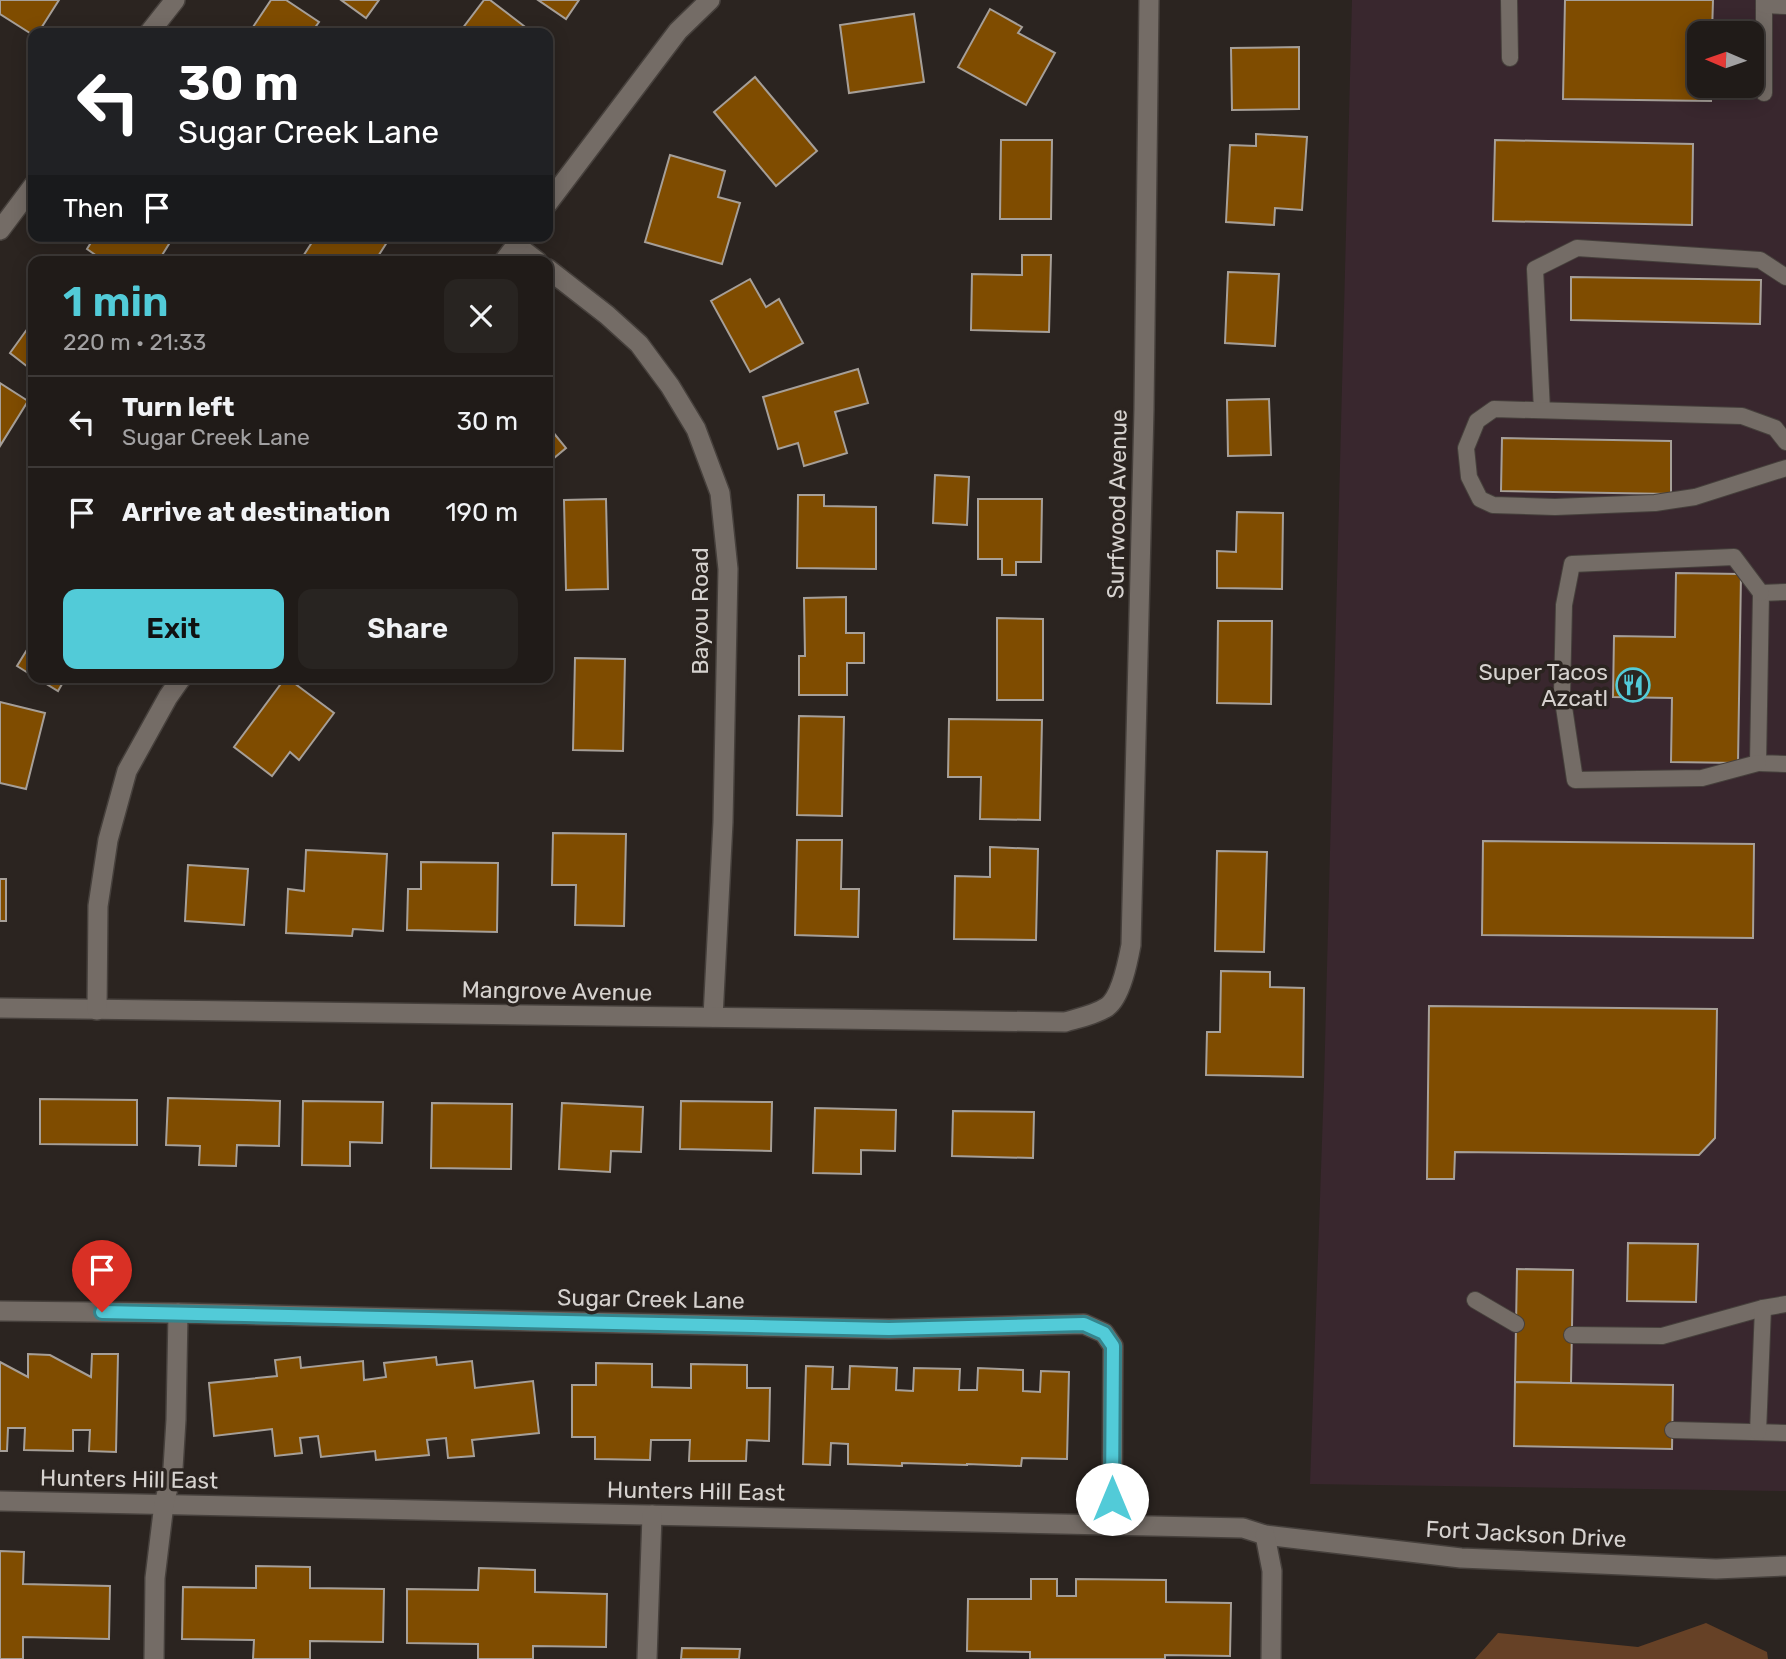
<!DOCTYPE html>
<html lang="en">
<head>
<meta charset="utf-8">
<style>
  :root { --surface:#201b18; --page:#282421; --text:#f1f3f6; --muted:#a2a1a2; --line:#3d3937; --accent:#52cbd8 }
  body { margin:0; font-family:Rubik,sans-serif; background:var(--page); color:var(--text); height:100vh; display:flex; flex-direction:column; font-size:26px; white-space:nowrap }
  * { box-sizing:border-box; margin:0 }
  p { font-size:23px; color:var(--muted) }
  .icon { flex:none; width:38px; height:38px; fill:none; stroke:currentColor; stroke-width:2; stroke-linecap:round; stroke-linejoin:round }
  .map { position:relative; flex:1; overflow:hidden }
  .sheet { position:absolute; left:28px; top:256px; width:525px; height:427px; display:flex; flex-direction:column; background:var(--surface); border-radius:14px; box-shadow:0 4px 18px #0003,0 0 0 2px var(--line) }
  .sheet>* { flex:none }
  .top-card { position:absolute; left:28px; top:28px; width:525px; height:214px; border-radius:14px; box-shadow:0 4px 18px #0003,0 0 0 2px var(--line); background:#202124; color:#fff; overflow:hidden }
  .needle { width:46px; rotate:272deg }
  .buttons { position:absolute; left:1687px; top:21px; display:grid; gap:14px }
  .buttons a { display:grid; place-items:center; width:77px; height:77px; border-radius:14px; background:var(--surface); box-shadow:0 4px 18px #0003,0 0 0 2px var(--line); font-size:35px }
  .pin { position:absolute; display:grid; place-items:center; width:60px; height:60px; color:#fff; margin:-72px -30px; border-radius:50% 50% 50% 0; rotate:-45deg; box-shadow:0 0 7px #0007 }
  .pin .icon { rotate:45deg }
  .me { position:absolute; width:77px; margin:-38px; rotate:0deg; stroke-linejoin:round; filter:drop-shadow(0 0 5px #0008) }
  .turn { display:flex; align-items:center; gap:24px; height:147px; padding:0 35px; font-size:32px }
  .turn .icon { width:91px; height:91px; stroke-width:2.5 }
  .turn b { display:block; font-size:49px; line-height:60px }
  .then { display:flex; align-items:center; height:66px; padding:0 35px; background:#0003; gap:14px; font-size:26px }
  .round { display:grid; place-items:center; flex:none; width:74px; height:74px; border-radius:14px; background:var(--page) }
  .headline { display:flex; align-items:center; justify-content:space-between; height:119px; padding:0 35px }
  h1 { font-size:42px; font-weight:600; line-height:52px; color:var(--accent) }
  .action { display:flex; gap:14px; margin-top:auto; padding:14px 35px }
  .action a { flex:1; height:80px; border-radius:14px; background:var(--accent); color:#111; font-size:28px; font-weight:600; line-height:80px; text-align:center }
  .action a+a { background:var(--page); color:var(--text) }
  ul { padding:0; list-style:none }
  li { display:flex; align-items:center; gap:21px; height:91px; padding:0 35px; border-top:2px solid var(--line) }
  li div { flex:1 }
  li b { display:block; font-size:26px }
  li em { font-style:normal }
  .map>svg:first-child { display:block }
  .commercial { fill:#39272e; fill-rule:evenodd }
  .green { fill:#664126 }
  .building { fill:#7f4c00; stroke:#a69f98; stroke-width:2 }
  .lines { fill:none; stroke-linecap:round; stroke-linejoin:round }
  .service-casing { stroke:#46403c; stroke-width:18 }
  .minor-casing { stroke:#46403c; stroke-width:22 }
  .service { stroke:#746c66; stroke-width:16 }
  .minor { stroke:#746c66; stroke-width:19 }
  .route-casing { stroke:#35848c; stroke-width:18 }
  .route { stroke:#52cbd8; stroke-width:12 }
  .labels { text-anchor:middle; stroke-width:7; stroke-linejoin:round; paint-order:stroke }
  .street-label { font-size:23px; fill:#d6d2cf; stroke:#2b2420 }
  .poi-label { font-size:23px; fill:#d6d2cf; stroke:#2b2420; text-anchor:end }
</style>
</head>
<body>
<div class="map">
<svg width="1786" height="1659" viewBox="0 0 1786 1659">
  <rect width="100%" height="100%" fill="#2b2420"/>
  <path class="commercial" d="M1352,0H1786V1491L1310,1484L1324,1084ZM1699,33H1752V86H1699Z"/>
  <path class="green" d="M1706,1623L1767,1652L1768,1659H1475L1498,1633L1638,1647Z"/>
  <g class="building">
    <path d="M0,0H59L38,33H33V35L0,14Z"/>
    <path d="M271,0H286L319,22L311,33H249Z"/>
    <path d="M341,0H379L366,18Z"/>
    <path d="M484,0H490L533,33H459Z"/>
    <path d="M538,0H579L566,19Z"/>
    <path d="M1565,0H1713L1712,33H1699V86H1711V101L1563,99Z"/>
    <path d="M990,9L1022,27L1018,33L1055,53L1026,105L958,67Z"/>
    <path d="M914,14L924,82L849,93L840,25Z"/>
    <path d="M1299,47V109L1232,110L1231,48Z"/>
    <path d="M755,77L817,151L776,186L714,112Z"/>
    <path d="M1256,134L1307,137L1302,210L1275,208L1274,225L1226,222L1230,145L1256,146Z"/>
    <path d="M1001,140H1052L1051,219H1000Z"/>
    <path d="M1495,140L1693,144L1692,225L1493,221Z"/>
    <path d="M670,155L725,171L718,197L740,203L722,264L645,242Z"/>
    <path d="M95,236H174L159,260L160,261H104L87,249Z"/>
    <path d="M316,236H391L375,261H300Z"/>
    <path d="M1022,255H1051L1049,332L971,330L972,274L1022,275Z"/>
    <path d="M1228,272L1279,274L1275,346L1225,343Z"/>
    <path d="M1571,277L1761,280L1760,324L1571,320Z"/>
    <path d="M750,279L766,307L779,299L803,343L750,372L711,301Z"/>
    <path d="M33,321V371L10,353Z"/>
    <path d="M858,369L868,403L835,412L847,453L804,466L798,443L778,449L763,397Z"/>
    <path d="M0,383L28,401L0,446Z"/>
    <path d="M1269,399L1271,455L1228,456L1227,400Z"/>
    <path d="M548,426L566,448L548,463Z"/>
    <path d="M1502,438L1671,441V494L1501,491Z"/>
    <path d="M935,475L969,477L967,525L933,523Z"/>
    <path d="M798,495H824V506L876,507V569L797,568Z"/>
    <path d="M606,499L608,589L566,590L564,500Z"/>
    <path d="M978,499H1042L1041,562H1016V575H1002V559H978Z"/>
    <path d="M1237,512L1283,513L1282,589L1217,588V551L1236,552Z"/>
    <path d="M1676,573L1741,574L1738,763L1671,762L1672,698L1613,697L1614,636L1675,637Z"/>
    <path d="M846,597V633H864V663H847V695H799V656H805L804,598Z"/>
    <path d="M997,618L1043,619V700H997Z"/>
    <path d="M1218,621H1272L1271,704L1217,703Z"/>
    <path d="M33,640V676L17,666Z"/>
    <path d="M575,658L625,659L623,751L573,750Z"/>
    <path d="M35,677H66L58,691Z"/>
    <path d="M286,677L334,713L299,760L290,752L272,776L234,747Z"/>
    <path d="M0,702L45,713L26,789L0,783Z"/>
    <path d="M799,716L844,717L842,816L797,815Z"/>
    <path d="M949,719L1042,720L1040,820L980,819L981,777H948Z"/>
    <path d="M553,833L626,834L624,926L575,925L576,885H552Z"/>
    <path d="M797,840H842L841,889H859L858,937L795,935Z"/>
    <path d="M1483,841L1754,844L1753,938L1482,935Z"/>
    <path d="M990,847L1038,849L1036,940L954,939L955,876L990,877Z"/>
    <path d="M306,850L387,854L383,931L353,929L352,936L286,933L288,889L304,891Z"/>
    <path d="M1217,851L1267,852L1264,952L1215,951Z"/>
    <path d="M421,862L498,863L497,932L407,930L408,889H421Z"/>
    <path d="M188,865L248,869L244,925L185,921Z"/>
    <rect x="0" y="879" width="6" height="42"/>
    <path d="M1221,971L1270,972V987L1304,988L1303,1077L1206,1075L1207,1032H1220Z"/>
    <path d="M1429,1006L1717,1009L1715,1138L1699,1155L1455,1152L1454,1179H1427Z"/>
    <path d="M168,1098L280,1101L279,1146L237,1145L236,1166L199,1165L200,1146L166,1145Z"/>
    <path d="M40,1099L137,1100V1145L40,1144Z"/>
    <path d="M303,1101L383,1102L382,1143L350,1142V1166L302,1165Z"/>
    <path d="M681,1101L772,1102L771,1151L680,1149Z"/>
    <path d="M432,1103L512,1104L511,1169L431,1168Z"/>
    <path d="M562,1103L643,1107L641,1152L611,1151L610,1172L559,1169Z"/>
    <path d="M815,1108L896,1110L895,1151L861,1150V1174L813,1173Z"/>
    <path d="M953,1111L1034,1112L1033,1158L952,1156Z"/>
    <path d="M1628,1243L1698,1244L1696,1302L1627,1301Z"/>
    <path d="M1517,1269L1573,1270L1571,1383L1515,1382Z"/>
    <path d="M28,1354L50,1355L91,1377L92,1354H118L116,1452L89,1451L90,1430H73V1451L24,1450L25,1428H8L7,1451H0V1362L28,1377Z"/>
    <path d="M300,1357L301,1368L363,1361L364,1380L386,1377L384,1363L436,1357L437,1365L472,1361L475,1388L533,1381L539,1433L472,1440L474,1456L448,1458L446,1438L427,1440L429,1455L376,1460L375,1451L321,1457L318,1436L300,1438L302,1453L275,1456L272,1429L214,1436L209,1383L277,1376L275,1360Z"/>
    <path d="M596,1363L652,1364V1387L691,1388V1364L747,1365V1388H770L769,1441L747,1440L746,1461H689L690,1440H651L650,1460L595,1459V1437H572V1385H596Z"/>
    <path d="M806,1366L833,1367L832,1389H849L850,1366L897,1368L896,1390L913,1391L914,1368L960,1369L959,1390H977L978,1368L1023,1370V1391L1040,1392L1041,1371L1069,1372L1067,1459L1022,1458L1021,1466L967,1464V1465L902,1463V1466L848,1464V1444L831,1443L830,1465L803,1464Z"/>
    <path d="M1515,1382L1673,1385L1672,1449L1514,1446Z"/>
    <path d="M0,1551L24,1552L23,1584L110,1586L109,1639L23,1637V1659H0Z"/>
    <path d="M256,1566L310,1567V1588L384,1589L383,1642L310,1641V1659H253L254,1640L182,1639L183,1587L256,1588Z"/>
    <path d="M479,1568L535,1570V1592L607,1594L606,1647L533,1646V1659H478V1644L407,1643V1589L478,1590Z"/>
    <path d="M1031,1579H1057V1596H1076V1579L1166,1580V1602L1231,1603L1230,1656L1165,1655V1659H1030V1652L967,1651L968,1599H1031Z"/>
    <path d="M682,1648L740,1649L739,1659H681Z"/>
  </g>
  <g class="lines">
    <defs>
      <g id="service">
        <path d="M1509,0L1510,58"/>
        <path d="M1764,0V93"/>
        <path d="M1764,5L1786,6"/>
        <path d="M1542,410L1535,269L1577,248L1760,260L1786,277"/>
        <path d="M1786,442L1775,428L1742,416L1494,409L1477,421L1466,448L1469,477L1480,499L1493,505L1555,507L1655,503L1695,497L1786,468"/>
        <path d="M1786,592L1761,593L1758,763L1786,764"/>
        <path d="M1758,763L1702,778L1575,780L1562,694L1564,605L1572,564L1734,557L1761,593"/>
        <path d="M1475,1300L1516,1324"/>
        <path d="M1572,1335L1662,1336L1763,1308L1786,1304"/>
        <path d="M1673,1430L1786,1433"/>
        <path d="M1758,1432L1763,1308"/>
      </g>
      <g id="minor">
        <path d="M149,33L175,0"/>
        <path d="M548,203L678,31L710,0"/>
        <path d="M0,230L33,186"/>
        <path d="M516,245L537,261"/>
        <path d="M504,261L523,236"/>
        <path d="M548,269L607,315L639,344L670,386L696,429L720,493L728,569L723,822L713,1017"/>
        <path d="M0,1008L1065,1022C1079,1018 1095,1015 1107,1007C1121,997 1128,961 1131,945L1144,409L1149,0"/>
        <path d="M97,1010L98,906L108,840L127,771L168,697L182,677"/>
        <path d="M0,1311L178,1313L889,1329L1084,1324L1104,1333L1113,1346L1112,1525"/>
        <path d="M0,1501L1243,1528L1265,1535L1461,1558L1716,1569L1786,1566"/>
        <path d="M1265,1535L1272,1571L1271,1659"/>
        <path d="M154,1659L155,1578L164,1504L173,1468L176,1420L178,1313"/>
        <path d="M647,1659L652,1515"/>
      </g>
    </defs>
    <use href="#service" class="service-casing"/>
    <use href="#minor" class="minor-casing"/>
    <use href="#service" class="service"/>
    <use href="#minor" class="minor"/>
  </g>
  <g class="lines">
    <defs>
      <path id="route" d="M102,1312L889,1329L1084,1324L1104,1333L1113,1346L1112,1499"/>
    </defs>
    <use href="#route" class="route-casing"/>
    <use href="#route" class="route"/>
  </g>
  <defs>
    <symbol id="restaurant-ring" viewBox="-11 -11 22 22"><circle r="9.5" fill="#2b2420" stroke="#52cbd8" stroke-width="1.5"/><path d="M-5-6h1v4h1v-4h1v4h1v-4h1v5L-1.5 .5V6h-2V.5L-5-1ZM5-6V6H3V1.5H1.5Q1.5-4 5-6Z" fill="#52cbd8"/></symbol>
  </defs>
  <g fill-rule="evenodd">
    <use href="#restaurant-ring" x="1614" y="666" width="38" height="38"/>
  </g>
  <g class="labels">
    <g class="street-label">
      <text transform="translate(1117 504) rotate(-89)" y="8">Surfwood Avenue</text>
      <text transform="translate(700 611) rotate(-90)" y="8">Bayou Road</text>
      <text transform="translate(557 991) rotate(1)" y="8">Mangrove Avenue</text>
      <text transform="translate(651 1299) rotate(1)" y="8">Sugar Creek Lane</text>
      <text transform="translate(129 1479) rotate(1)" y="8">Hunters Hill East</text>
      <text transform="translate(696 1491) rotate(1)" y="8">Hunters Hill East</text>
      <text transform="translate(1526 1534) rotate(3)" y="8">Fort Jackson Drive</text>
    </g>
    <g class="poi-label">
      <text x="1608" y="680">Super Tacos<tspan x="1608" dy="26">Azcatl</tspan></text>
    </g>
  </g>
</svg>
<div class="buttons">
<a><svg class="needle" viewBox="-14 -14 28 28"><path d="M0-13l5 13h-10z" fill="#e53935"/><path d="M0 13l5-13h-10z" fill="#a2a1a2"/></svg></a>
</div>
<div class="pin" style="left:102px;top:1312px;background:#d93025"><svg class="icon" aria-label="arrive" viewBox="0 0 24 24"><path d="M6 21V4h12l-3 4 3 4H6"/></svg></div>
<svg class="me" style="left:1112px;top:1499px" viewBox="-20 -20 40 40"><circle r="19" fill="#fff"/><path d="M0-13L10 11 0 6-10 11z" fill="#52cbd8"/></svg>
<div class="top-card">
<div class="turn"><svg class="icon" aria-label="left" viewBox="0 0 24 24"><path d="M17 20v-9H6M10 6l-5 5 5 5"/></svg><div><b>30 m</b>Sugar Creek Lane</div></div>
<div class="then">Then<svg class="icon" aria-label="arrive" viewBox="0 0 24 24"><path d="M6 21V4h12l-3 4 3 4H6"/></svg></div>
</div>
<section class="sheet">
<div class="headline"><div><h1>1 min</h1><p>220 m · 21:33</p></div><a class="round"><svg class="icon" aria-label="close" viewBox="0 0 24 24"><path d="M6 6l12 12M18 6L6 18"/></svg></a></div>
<ul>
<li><svg class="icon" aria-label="left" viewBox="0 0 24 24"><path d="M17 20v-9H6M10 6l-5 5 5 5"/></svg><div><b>Turn left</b><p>Sugar Creek Lane</p></div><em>30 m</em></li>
<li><svg class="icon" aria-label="arrive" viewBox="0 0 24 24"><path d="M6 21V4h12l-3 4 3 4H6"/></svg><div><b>Arrive at destination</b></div><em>190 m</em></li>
</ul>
<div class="action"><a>Exit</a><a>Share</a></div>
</section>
</div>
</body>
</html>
